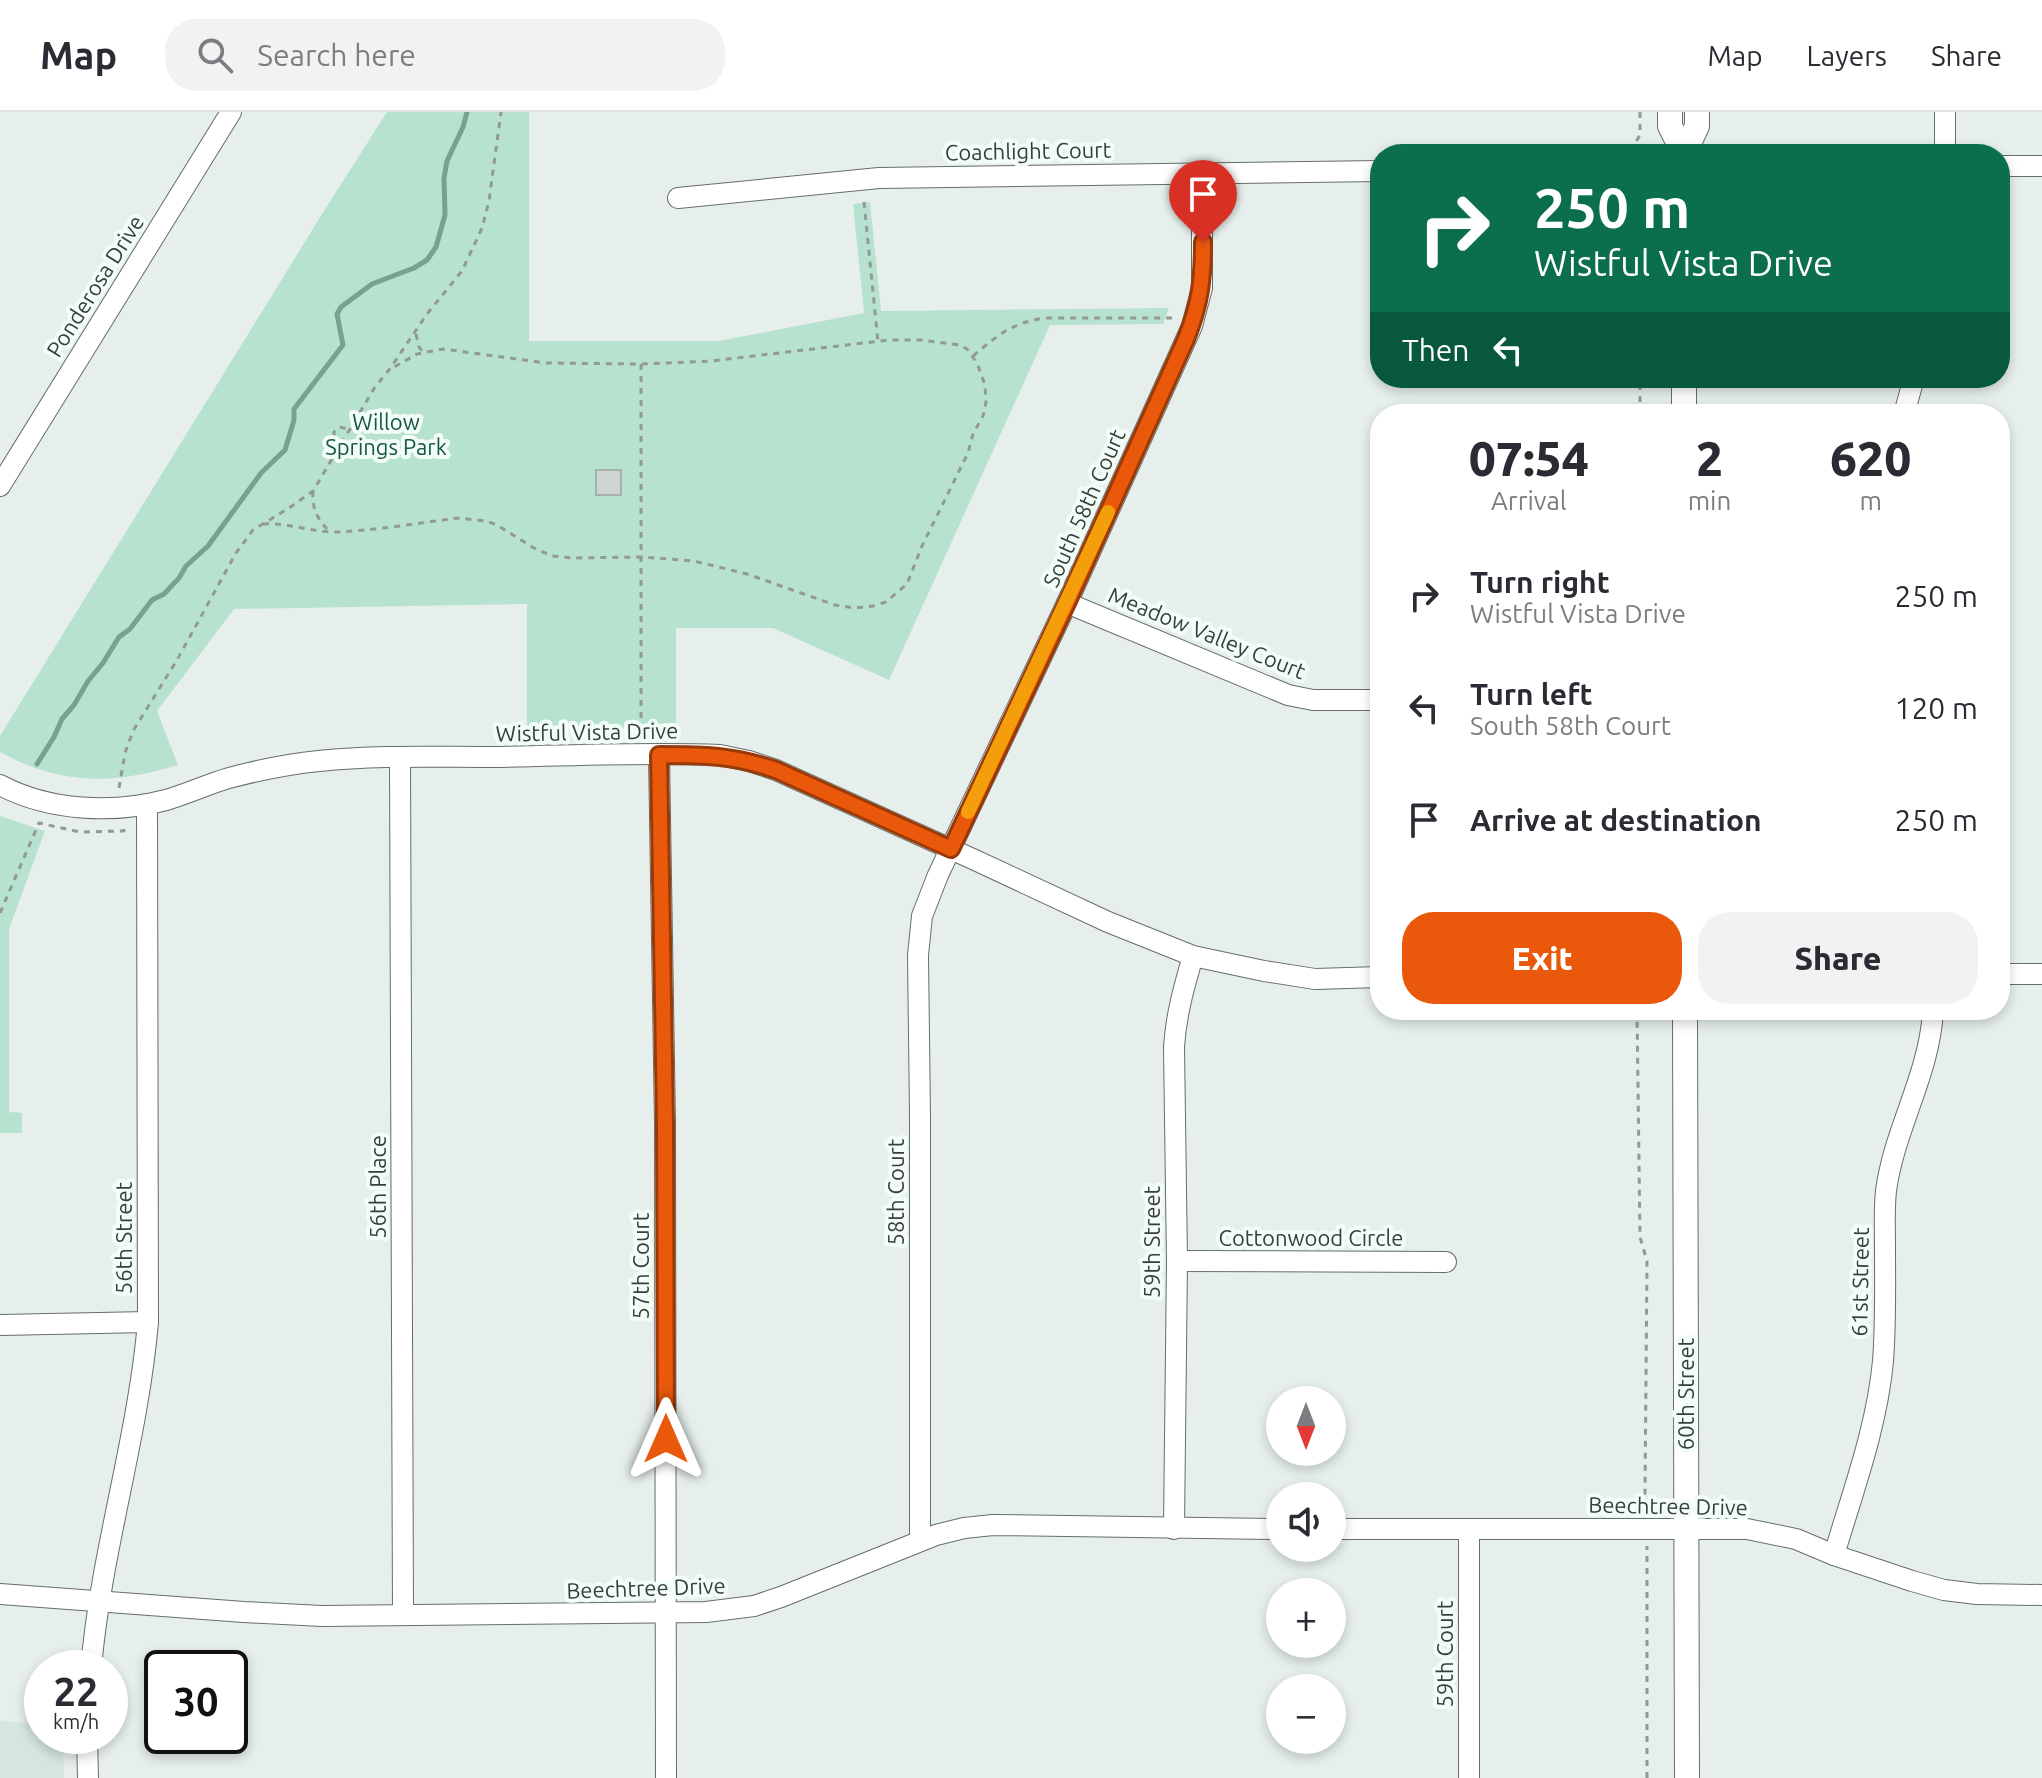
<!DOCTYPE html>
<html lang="en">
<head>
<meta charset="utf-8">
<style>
  :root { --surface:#fff; --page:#f2f2f3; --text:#2b2b33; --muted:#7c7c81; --line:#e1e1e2; --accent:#ea580c }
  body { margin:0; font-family:Ubuntu,sans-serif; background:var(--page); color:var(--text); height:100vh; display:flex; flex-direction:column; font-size:30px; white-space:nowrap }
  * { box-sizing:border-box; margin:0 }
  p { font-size:26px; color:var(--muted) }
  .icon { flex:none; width:44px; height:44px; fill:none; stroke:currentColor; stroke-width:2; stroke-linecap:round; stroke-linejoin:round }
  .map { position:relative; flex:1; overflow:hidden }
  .sheet { position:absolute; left:1370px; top:292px; width:640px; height:616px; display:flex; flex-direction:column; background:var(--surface); border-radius:32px; box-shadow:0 4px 12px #0003 }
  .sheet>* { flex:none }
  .hud { position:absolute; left:1370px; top:32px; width:640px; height:244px; border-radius:32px; box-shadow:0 4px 12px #0003; background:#0b6e4f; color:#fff; overflow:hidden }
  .needle { width:52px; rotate:180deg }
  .tools { position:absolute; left:1266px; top:1274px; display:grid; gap:16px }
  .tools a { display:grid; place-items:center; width:80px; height:80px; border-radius:50%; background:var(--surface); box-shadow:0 4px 12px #0003; font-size:40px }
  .speed { position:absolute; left:24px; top:1538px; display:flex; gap:16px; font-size:40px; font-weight:700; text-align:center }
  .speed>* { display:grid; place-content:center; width:104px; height:104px; border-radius:50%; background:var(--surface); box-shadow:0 4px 12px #0003; line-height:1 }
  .speed small { font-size:20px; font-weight:400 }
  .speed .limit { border:4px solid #111; border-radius:12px; background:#fff; color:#111 }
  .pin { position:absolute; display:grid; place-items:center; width:68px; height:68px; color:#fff; margin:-82px -34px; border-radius:50% 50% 50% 0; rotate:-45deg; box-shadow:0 0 8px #0007 }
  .pin .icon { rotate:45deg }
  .me { position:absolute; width:88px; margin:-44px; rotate:0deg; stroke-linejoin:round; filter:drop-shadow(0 0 6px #0008) }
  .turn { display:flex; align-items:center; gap:28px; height:168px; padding:0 32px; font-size:36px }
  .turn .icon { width:104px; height:104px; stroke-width:2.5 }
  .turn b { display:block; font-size:56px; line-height:68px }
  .then { display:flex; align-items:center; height:76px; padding:0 32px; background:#0003; gap:16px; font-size:30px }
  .eta { display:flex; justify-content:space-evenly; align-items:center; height:136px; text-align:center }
  .eta b { font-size:48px; font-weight:800; line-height:56px }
  .action { display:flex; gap:16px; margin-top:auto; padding:16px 32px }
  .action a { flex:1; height:92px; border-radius:32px; background:var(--accent); color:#fff; font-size:32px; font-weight:800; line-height:92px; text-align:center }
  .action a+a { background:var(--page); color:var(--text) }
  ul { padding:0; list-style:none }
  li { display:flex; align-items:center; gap:24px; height:112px; padding:0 32px }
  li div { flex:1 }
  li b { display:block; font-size:30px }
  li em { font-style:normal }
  header { display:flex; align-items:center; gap:48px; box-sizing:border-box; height:112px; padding:0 40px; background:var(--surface); border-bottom:2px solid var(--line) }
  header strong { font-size:38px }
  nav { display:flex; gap:44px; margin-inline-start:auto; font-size:28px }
  .search { width:560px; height:72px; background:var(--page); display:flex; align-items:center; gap:20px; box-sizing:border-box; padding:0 28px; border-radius:32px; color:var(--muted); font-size:30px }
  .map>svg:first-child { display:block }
  .built { fill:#d5e6de }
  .green { fill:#b7e2cf }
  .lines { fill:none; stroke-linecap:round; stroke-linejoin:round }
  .stream { stroke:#74a490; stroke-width:5 }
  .building { fill:#ccd5d1; stroke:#a7b0ac; stroke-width:2 }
  .minor-casing { stroke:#666e6a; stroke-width:22 }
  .tertiary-casing { stroke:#666e6a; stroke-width:26 }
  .path { stroke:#929996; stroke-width:3; stroke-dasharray:6 6; stroke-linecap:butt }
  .minor { stroke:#fff; stroke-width:20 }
  .tertiary { stroke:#fff; stroke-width:24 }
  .route-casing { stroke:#983908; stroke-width:20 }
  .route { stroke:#ea580c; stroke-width:14 }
  .slow { stroke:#f59e0b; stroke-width:14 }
  .labels { text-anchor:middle; stroke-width:8; stroke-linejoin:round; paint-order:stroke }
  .street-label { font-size:22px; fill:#393d3b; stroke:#f3fdf8 }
  .park-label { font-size:22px; fill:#165540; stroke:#f3fdf8 }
</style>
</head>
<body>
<header>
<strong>Map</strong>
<div class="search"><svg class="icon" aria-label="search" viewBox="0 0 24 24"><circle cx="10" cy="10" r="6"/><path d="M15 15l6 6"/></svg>Search here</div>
<nav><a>Map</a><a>Layers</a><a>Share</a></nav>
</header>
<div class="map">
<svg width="2042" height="1666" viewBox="0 0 2042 1666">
  <rect width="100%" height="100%" fill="#e6efeb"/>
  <path class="built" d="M0,1609L42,1612V1624H63L64,1666H0Z"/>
  <g class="green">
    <path d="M387,0H529V229H719L864,201L853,92L870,90L881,199L1169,196L1163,212L1050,213L889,568L773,516H676V616L527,615V492L234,497L157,599L178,653C113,673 60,673 0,640V624L324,99Z"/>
    <path d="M0,704L45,719L9,817V1000L22,1001V1021H0Z"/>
  </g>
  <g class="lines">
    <path class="stream" d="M37,652L54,625L62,607L74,593L88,569L103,551L119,525L130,517L152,488L164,482L179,466L186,454L208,434L261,361L285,338L294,308V297L343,233L337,202L341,195L372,172L414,156L427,148L436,135L445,103L444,66L447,49L463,15L467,0"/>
  </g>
  <rect class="building" x="596" y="358" width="25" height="25"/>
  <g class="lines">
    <defs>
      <g id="minor">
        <path d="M1945,42V0"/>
        <path d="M2000,54H2042"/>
        <path d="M678,86L879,66L1380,59"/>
        <path d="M1904,302L1914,266"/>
        <path d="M0,374L231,0"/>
        <path d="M1067,491L1288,583L1313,588H1380"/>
        <path d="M659,643L665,1011L666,1666"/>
        <path d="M400,646L403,1503"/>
        <path d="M0,673C49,699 113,702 166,688C187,682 208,672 229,666C259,658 289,652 319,649C375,643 432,645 489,645C566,644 643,640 720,643L749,649L776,658L975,748L1108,810L1193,844L1264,859L1315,867L1380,865"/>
        <path d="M2000,862H2042"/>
        <path d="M1177,1149L1446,1150"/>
        <path d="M0,1213L148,1210"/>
        <path d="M1174,1417L1177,1149L1174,935C1176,903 1184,875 1193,844"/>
        <path d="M1332,1417H1747L1796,1427L1834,1443L1912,1469L1944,1478L1977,1482L2042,1483"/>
        <path d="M920,1428V1005L918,843L922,804L938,763L1067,491L1192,214L1202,176V61"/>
        <path d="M1834,1443C1853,1379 1877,1315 1883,1249C1886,1211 1885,1172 1885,1134C1885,1116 1884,1097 1886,1079C1894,1017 1930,962 1933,898"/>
        <path d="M0,1482L244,1500L322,1504L706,1500L754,1494L781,1485L936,1423L964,1416L993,1413L1280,1417"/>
        <path d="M91,1556C101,1439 138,1327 148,1210L147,692"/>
        <path d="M87,1624L88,1666"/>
        <path d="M1469,1666V1417"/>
      </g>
      <g id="tertiary">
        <path d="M1670,0V14L1684,42"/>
        <path d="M1684,42L1697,14V0"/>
        <path d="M1684,266V302"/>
        <path d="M1685,898L1687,1666"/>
      </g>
    </defs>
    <use href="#minor" class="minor-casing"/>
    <use href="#tertiary" class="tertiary-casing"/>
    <g class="path">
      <path d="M1640,0V23L1637,28L1641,34L1642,42"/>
      <path d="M864,90L878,230"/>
      <path d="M416,222L419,235L423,240"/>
      <path d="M973,244C998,223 1011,211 1045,206H1173"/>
      <path d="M641,252V623"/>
      <path d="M1640,302V266"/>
      <path d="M341,333L334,327V320L339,315L350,317"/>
      <path d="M313,379C312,397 317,407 330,420"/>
      <path d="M263,412C289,410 312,421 338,420C378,418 419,411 458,406L486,409L497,413L534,436L552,444L573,446L642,445L694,449L747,462L835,493L855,496L873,494L886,490L907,472L922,434L968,341L973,322L983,304L986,290L985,273L977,251L967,237L960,233L920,228H889L711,249L641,252L546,251L443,237L417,242L389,258"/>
      <path d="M119,676L125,641L133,619L177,548L236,441L253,418L289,396L313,379L375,275L389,258L427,202L462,159L482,116L489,89L501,0"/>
      <path d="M0,801L39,711L80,720L124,719V715"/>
      <path d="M1638,898L1637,900L1640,1125L1647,1149L1645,1381L1643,1384L1647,1390V1399"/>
      <path d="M1647,1666V1434"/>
    </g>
    <use href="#minor" class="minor"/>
    <use href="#tertiary" class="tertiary"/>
  </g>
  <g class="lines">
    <defs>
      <path id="route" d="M666,1327L665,1011L659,643C705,643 732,643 776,658L951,737L1067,491L1186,227C1200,192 1203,168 1203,130"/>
    </defs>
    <use href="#route" class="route-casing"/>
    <use href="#route" class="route"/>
    <path class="slow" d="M968,700L1108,400"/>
  </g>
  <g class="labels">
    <g class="street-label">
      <text transform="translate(1028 39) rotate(-1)" y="8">Coachlight Court</text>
      <text transform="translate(95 174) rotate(-58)" y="8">Ponderosa Drive</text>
      <text transform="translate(1084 396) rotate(-66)" y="8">South 58th Court</text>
      <text transform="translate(1207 521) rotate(22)" y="8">Meadow Valley Court</text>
      <text transform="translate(587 620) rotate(-1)" y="8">Wistful Vista Drive</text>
      <text transform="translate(378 1075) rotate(-90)" y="8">56th Place</text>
      <text transform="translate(896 1080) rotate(-90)" y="8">58th Court</text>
      <text transform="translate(124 1126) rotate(-90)" y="8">56th Street</text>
      <text x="1311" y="1134">Cottonwood Circle</text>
      <text transform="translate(1152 1130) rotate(-90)" y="8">59th Street</text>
      <text transform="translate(641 1154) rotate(-90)" y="8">57th Court</text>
      <text transform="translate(1860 1170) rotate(-89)" y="8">61st Street</text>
      <text transform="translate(1686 1282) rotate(-90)" y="8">60th Street</text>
      <text transform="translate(1668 1394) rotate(1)" y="8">Beechtree Drive</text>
      <text transform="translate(646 1476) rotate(-2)" y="8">Beechtree Drive</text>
      <text transform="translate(1445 1542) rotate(-90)" y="8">59th Court</text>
    </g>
    <g class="park-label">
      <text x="386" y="318">Willow<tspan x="386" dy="25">Springs Park</tspan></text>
    </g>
  </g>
</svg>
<div class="tools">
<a><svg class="needle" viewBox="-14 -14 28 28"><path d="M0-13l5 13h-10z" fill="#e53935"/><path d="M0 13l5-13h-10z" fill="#7c7c81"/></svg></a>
<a><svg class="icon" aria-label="sound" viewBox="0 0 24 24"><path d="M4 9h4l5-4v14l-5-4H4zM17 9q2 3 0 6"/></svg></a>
<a>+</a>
<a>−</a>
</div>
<div class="speed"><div>22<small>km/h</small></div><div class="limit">30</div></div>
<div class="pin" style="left:1203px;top:130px;background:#d93025"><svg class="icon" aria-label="arrive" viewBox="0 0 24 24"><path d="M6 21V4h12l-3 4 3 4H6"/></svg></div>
<svg class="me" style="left:666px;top:1327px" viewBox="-20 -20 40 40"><path d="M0-17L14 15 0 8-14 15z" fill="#ea580c" stroke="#fff" stroke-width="4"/></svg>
<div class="hud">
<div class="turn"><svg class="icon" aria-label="right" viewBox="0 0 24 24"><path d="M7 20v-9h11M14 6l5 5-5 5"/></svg><div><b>250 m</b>Wistful Vista Drive</div></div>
<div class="then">Then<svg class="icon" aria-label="left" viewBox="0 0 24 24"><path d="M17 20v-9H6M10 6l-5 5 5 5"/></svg></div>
</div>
<section class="sheet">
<div class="eta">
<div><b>07:54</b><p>Arrival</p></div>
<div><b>2</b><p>min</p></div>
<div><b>620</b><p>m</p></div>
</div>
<ul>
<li><svg class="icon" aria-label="right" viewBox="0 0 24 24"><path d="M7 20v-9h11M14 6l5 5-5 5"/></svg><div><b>Turn right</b><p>Wistful Vista Drive</p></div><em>250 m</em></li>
<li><svg class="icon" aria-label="left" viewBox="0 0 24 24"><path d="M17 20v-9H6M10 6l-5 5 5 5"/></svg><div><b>Turn left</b><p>South 58th Court</p></div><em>120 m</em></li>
<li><svg class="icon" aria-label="arrive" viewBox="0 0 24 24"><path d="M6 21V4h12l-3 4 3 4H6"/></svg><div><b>Arrive at destination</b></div><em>250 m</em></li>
</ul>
<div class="action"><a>Exit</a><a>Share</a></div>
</section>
</div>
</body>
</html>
